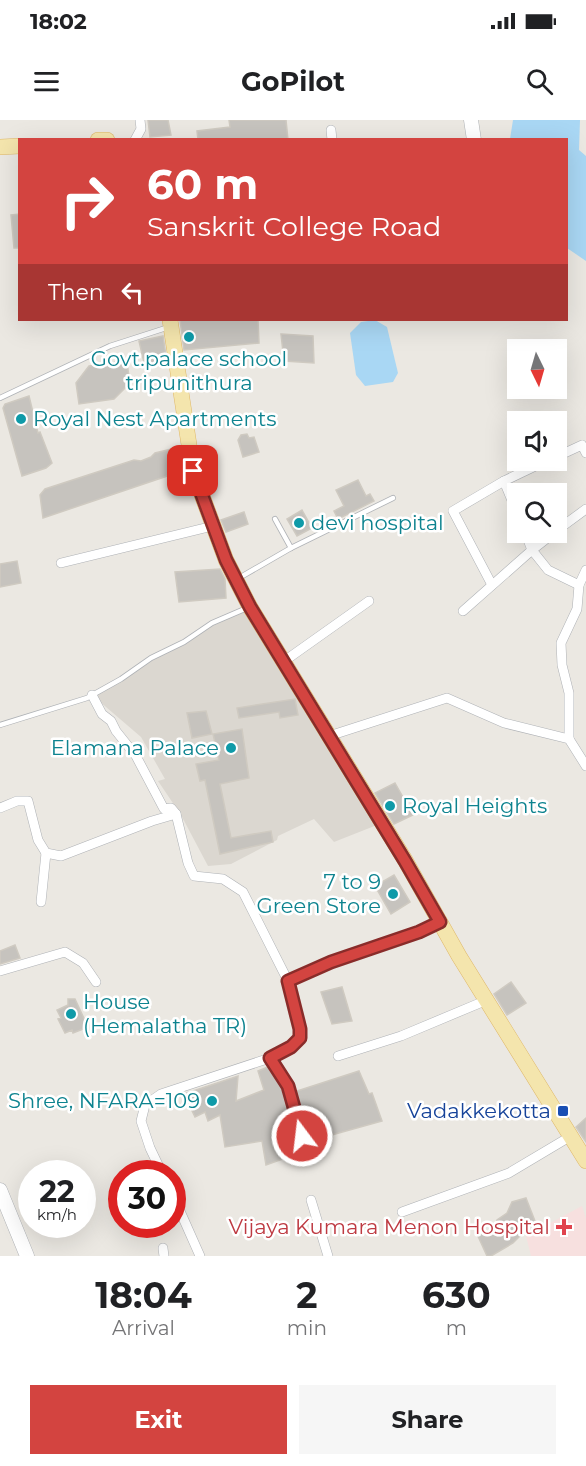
<!DOCTYPE html>
<html lang="en">
<head>
<meta charset="utf-8">
<style>
  :root { --surface:#fff; --page:#f6f6f6; --text:#202124; --muted:#757577; --accent:#d34440 }
  body { margin:0; font-family:Montserrat,sans-serif; background:var(--page); color:var(--text); height:100vh; display:flex; flex-direction:column; font-size:22px; white-space:nowrap }
  * { box-sizing:border-box; margin:0 }
  p { font-size:20px; color:var(--muted) }
  .icon { flex:none; width:33px; height:33px; fill:none; stroke:currentColor; stroke-width:2; stroke-linecap:round; stroke-linejoin:round }
  .map { position:relative; height:1136px; overflow:hidden }
  .details { display:flex; flex-direction:column; background:var(--surface); flex:1 }
  .details>* { flex:none }
  .banner { position:absolute; left:18px; top:18px; width:550px; height:183px; border-radius:0px; box-shadow:0 6px 24px #0002; background:#d34440; color:#fff; overflow:hidden }
  .needle { width:39px; rotate:175deg }
  .buttons { position:absolute; left:507px; top:219px; display:grid; gap:12px }
  .buttons a { display:grid; place-items:center; width:60px; height:60px; border-radius:0px; background:var(--surface); box-shadow:0 6px 24px #0002; font-size:30px }
  .speed { position:absolute; left:18px; top:1040px; display:flex; gap:12px; font-size:30px; font-weight:700; text-align:center }
  .speed>* { display:grid; place-content:center; width:78px; height:78px; border-radius:50%; background:var(--surface); box-shadow:0 6px 24px #0002; line-height:1 }
  .speed small { font-size:15px; font-weight:400 }
  .speed .limit { border:9px solid #d22; background:#fff; color:#111 }
  .pin { position:absolute; display:grid; place-items:center; width:51px; height:51px; color:#fff; margin:-26px; border-radius:12px; box-shadow:0 3px 9px #0006 }
  .me { position:absolute; width:66px; margin:-33px; rotate:345deg; stroke-linejoin:round; filter:drop-shadow(0 0 4px #0008) }
  .turn { display:flex; align-items:center; gap:21px; height:126px; padding:0 30px; font-size:27px }
  .turn .icon { width:78px; height:78px; stroke-width:2.5 }
  .turn b { display:block; font-size:42px; line-height:51px }
  .then { display:flex; align-items:center; height:57px; padding:0 30px; background:#0003; gap:12px; font-size:22px }
  .eta { display:flex; justify-content:space-evenly; align-items:center; height:102px; text-align:center }
  .eta b { font-size:36px; font-weight:700; line-height:42px }
  .button { display:flex; gap:12px; margin-top:auto; padding:12px 30px }
  .button a { flex:1; height:69px; border-radius:0px; background:var(--accent); color:#fff; font-size:24px; font-weight:700; line-height:69px; text-align:center }
  .button a+a { background:var(--page); color:var(--text) }
  .status { display:flex; justify-content:space-between; align-items:center; height:42px; padding:0 30px; background:var(--surface); direction:ltr }
  .status svg { height:16px; fill:currentColor }
  header { display:flex; justify-content:space-between; align-items:center; height:78px; padding:0 30px; background:var(--surface); font-size:27px; font-weight:700 }
  .map>svg:first-child { display:block }
  .education { fill:#dbd7d0 }
  .medical { fill:#f7e0df }
  .water { fill:#a9d7f4 }
  .building { fill:#c6c3be; stroke:#cfcac1; stroke-width:1.5 }
  .lines { fill:none; stroke-linecap:round; stroke-linejoin:round }
  .lane-casing { stroke:#afb2b6; stroke-width:6 }
  .street-casing { stroke:#afb2b6; stroke-width:10 }
  .secondary-casing { stroke:#aeb1b5; stroke-width:15 }
  .primary-casing { stroke:#dfb767; stroke-width:16 }
  .lane { stroke:#fff; stroke-width:4.5 }
  .street { stroke:#fff; stroke-width:9 }
  .secondary { stroke:#fff; stroke-width:14 }
  .primary { stroke:#f4e5ad; stroke-width:15 }
  .route-casing { stroke:#892c2a; stroke-width:15 }
  .route { stroke:#d34440; stroke-width:10 }
  .culture-dot { fill:#0f9aa8; stroke:#fff; stroke-width:2 }
  .transit-dot { fill:#1a4fb4; stroke:#fff; stroke-width:2 }
  .health-dot { fill:#e0444e; stroke:#fff; stroke-width:2 }
  .labels { text-anchor:middle; stroke-width:5; stroke-linejoin:round; paint-order:stroke }
  .culture-label { font-size:21px; fill:#0d838f; stroke:#fff; text-anchor:start }
  .transit-label { font-size:21px; fill:#164399; stroke:#fff; text-anchor:end }
  .health-label { font-size:21px; fill:#be3a42; stroke:#fff; text-anchor:end }
</style>
</head>
<body>
<div class="status"><b>18:02</b><svg viewBox="0 0 49 12"><path d="M0 12V9h3v3zM5 12V6h3v6zM10 12V3h3v9zM15 12V0h3v12zM26 1h20v11H26zM47 4h2v5h-2z"/></svg></div>
<header><svg class="icon" aria-label="menu" viewBox="0 0 24 24"><path d="M4 6h16M4 12h16M4 18h16"/></svg>GoPilot<svg class="icon" aria-label="search" viewBox="0 0 24 24"><circle cx="10" cy="10" r="6"/><path d="M15 15l6 6"/></svg></header>
<div class="map">
<svg width="586" height="1136" viewBox="0 0 586 1136">
  <rect width="100%" height="100%" fill="#ebe8e2"/>
  <path class="education" d="M250,487L377,705L334,722L314,699L278,716L277,720L231,744L208,746L181,695L158,661L165,659L141,617L92,575L151,538L184,522L212,503Z"/>
  <path class="medical" d="M582,1086L586,1099V1136H531L526,1116Z"/>
  <g class="water">
    <path d="M513,0H580L579,30L586,36V141L567,128V20L510,19Z"/>
    <path d="M375,200L387,207L398,253L393,262L365,266L356,255L350,213L361,202Z"/>
  </g>
  <g class="building">
    <path d="M148,0H168L171,15L150,17Z"/>
    <path d="M229,0H286L288,20H198L197,11L230,7Z"/>
    <path d="M20,94V128H14L11,95Z"/>
    <path d="M180,200H258L259,223L184,230Z"/>
    <path d="M281,214L313,216L314,243L284,241Z"/>
    <path d="M163,216L167,242L145,247L139,221Z"/>
    <path d="M118,239L127,243L130,263L114,279L79,284L76,263L89,246L114,243Z"/>
    <path d="M29,276L38,313L40,312L52,343L46,348L22,356L3,288L5,284Z"/>
    <path d="M247,314L249,318L254,317L259,332L243,337L238,320L241,315Z"/>
    <path d="M176,328L182,344L176,353L43,398L40,375L45,369L134,340L141,341L151,337L155,333Z"/>
    <path d="M358,360L366,376L370,374L374,381L338,399L334,391L344,386L336,370Z"/>
    <path d="M302,390L312,408L297,416L287,399Z"/>
    <path d="M244,392L248,404L226,412L221,400Z"/>
    <path d="M17,441L21,463L0,467V444Z"/>
    <path d="M220,449L225,459L226,478L179,482L175,452Z"/>
    <path d="M295,579L298,595L280,598L279,592L239,598L237,588Z"/>
    <path d="M206,591L212,614L192,618L187,593Z"/>
    <path d="M242,609L249,658L220,664L231,718L271,711L273,722L220,734L205,660L200,661L196,644L219,640L213,614Z"/>
    <path d="M395,663L413,695L394,704L375,673Z"/>
    <path d="M394,755L410,782L391,794L375,766Z"/>
    <path d="M15,825L20,838L0,844V831Z"/>
    <path d="M511,862L526,883L507,895L494,874Z"/>
    <path d="M342,867L352,901L332,904L321,872Z"/>
    <path d="M68,879H75L88,907L73,913L72,910L65,913L58,899L61,898L57,890L68,885Z"/>
    <path d="M268,947L282,969L294,1022L283,1039L266,1045L262,1021L225,1027L220,995L208,1001L205,992L195,997L184,974L238,956L236,981L264,970L258,951Z"/>
    <path d="M359,951L369,974L372,973L382,1001L310,1021L297,971Z"/>
    <path d="M586,998V1022L576,1007Z"/>
    <path d="M526,1078L535,1101L513,1123L491,1136H487L477,1114L495,1109L497,1100L507,1093L512,1082Z"/>
  </g>
  <g class="lines">
    <defs>
      <g id="lane">
        <path d="M0,278L110,226L169,207"/>
        <path d="M275,399L291,428"/>
        <path d="M239,458L291,428L393,378"/>
        <path d="M0,605L87,578L121,559L151,538L184,522L212,503L247,488"/>
      </g>
      <g id="street">
        <path d="M331,10L332,20"/>
        <path d="M135,20L141,9L140,0"/>
        <path d="M556,337L582,325L586,333"/>
        <path d="M518,395L504,361L548,340"/>
        <path d="M556,411L586,389"/>
        <path d="M525,412L532,430L555,412"/>
        <path d="M61,443L213,406"/>
        <path d="M492,465L453,391L504,361"/>
        <path d="M463,491L532,430L548,450L579,465"/>
        <path d="M283,542L369,481"/>
        <path d="M92,575L102,594L111,601L116,611L136,636L164,689L171,688L176,694L188,743L194,756L223,759L243,772L288,861"/>
        <path d="M329,616L447,578L504,603L569,619L586,646"/>
        <path d="M569,619V573L562,545L561,523L577,489L579,465L586,450"/>
        <path d="M0,688L17,681H28L38,720L46,733L61,736L152,701L176,694"/>
        <path d="M41,782L46,733"/>
        <path d="M0,851L65,832L83,843L96,862"/>
        <path d="M338,936L401,916L487,880"/>
        <path d="M270,938L288,966L305,1029"/>
        <path d="M162,1053L150,1028L141,1001L145,985L161,974L270,938L291,927L300,918V909L288,861L290,858C340,838 392,826 440,802"/>
        <path d="M172,1073L200,1136"/>
        <path d="M311,1080L328,1136"/>
        <path d="M402,1092L509,1053L571,1016"/>
        <path d="M163,1128L164,1136"/>
      </g>
      <g id="secondary">
        <path d="M471,0L474,20"/>
        <path d="M0,1070L27,1136"/>
      </g>
      <g id="primary">
        <path d="M98,20H107"/>
        <path d="M0,27L20,26"/>
        <path d="M170,200L193,351L226,440L250,487L405,740L459,836L586,1041"/>
      </g>
    </defs>
    <use href="#lane" class="lane-casing"/>
    <use href="#street" class="street-casing"/>
    <use href="#secondary" class="secondary-casing"/>
    <use href="#primary" class="primary-casing"/>
    <use href="#lane" class="lane"/>
    <use href="#street" class="street"/>
    <use href="#secondary" class="secondary"/>
    <use href="#primary" class="primary"/>
  </g>
  <g class="lines">
    <defs>
      <path id="route" d="M193,351L226,440L250,487L405,741L440,802L419,812L331,842L288,861L300,909V918L291,927L270,938L288,966L302,1016"/>
    </defs>
    <use href="#route" class="route-casing"/>
    <use href="#route" class="route"/>
  </g>
  <g class="culture-dot">
    <circle cx="189" cy="217" r="6"/>
    <circle cx="21" cy="299" r="6"/>
    <circle cx="299" cy="403" r="6"/>
    <circle cx="231" cy="628" r="6"/>
    <circle cx="390" cy="686" r="6"/>
    <circle cx="393" cy="774" r="6"/>
    <circle cx="71" cy="894" r="6"/>
    <circle cx="212" cy="981" r="6"/>
  </g>
  <rect class="transit-dot" x="557" y="985" width="12" height="12" rx="3"/>
  <path class="health-dot" d="M561 1098h6v6h6v6h-6v6h-6v-6h-6v-6h6z"/>
  <g class="labels">
    <g class="culture-label">
      <text x="189" y="246" text-anchor="middle">Govt.palace school<tspan x="189" dy="24">tripunithura</tspan></text>
      <text x="33" y="306">Royal Nest Apartments</text>
      <text x="311" y="410">devi hospital</text>
      <text x="219" y="635" text-anchor="end">Elamana Palace</text>
      <text x="402" y="693">Royal Heights</text>
      <text x="381" y="769" text-anchor="end">7 to 9<tspan x="381" dy="24">Green Store</tspan></text>
      <text x="83" y="889">House<tspan x="83" dy="24">(Hemalatha TR)</tspan></text>
      <text x="200" y="988" text-anchor="end">Shree, NFARA=109</text>
    </g>
    <g class="transit-label">
      <text x="551" y="998">Vadakkekotta</text>
    </g>
    <g class="health-label">
      <text x="550" y="1114">Vijaya Kumara Menon Hospital</text>
    </g>
  </g>
</svg>
<div class="buttons">
<a><svg class="needle" viewBox="-14 -14 28 28"><path d="M0-13l5 13h-10z" fill="#e53935"/><path d="M0 13l5-13h-10z" fill="#757577"/></svg></a>
<a><svg class="icon" aria-label="sound" viewBox="0 0 24 24"><path d="M4 9h4l5-4v14l-5-4H4zM17 9q2 3 0 6"/></svg></a>
<a><svg class="icon" aria-label="search" viewBox="0 0 24 24"><circle cx="10" cy="10" r="6"/><path d="M15 15l6 6"/></svg></a>
</div>
<div class="speed"><div>22<small>km/h</small></div><div class="limit">30</div></div>
<div class="pin" style="left:193px;top:351px;background:#d93025"><svg class="icon" aria-label="arrive" viewBox="0 0 24 24"><path d="M6 21V4h12l-3 4 3 4H6"/></svg></div>
<svg class="me" style="left:302px;top:1016px" viewBox="-20 -20 40 40"><circle r="17" fill="#d34440" stroke="#fff" stroke-width="3"/><path d="M0-11L8 9 0 5-8 9z" fill="#fff"/></svg>
<div class="banner">
<div class="turn"><svg class="icon" aria-label="right" viewBox="0 0 24 24"><path d="M7 20v-9h11M14 6l5 5-5 5"/></svg><div><b>60 m</b>Sanskrit College Road</div></div>
<div class="then">Then<svg class="icon" aria-label="left" viewBox="0 0 24 24"><path d="M17 20v-9H6M10 6l-5 5 5 5"/></svg></div>
</div>
</div>
<section class="details">
<div class="eta">
<div><b>18:04</b><p>Arrival</p></div>
<div><b>2</b><p>min</p></div>
<div><b>630</b><p>m</p></div>
</div>
<div class="button"><a>Exit</a><a>Share</a></div>
</section>
</body>
</html>
